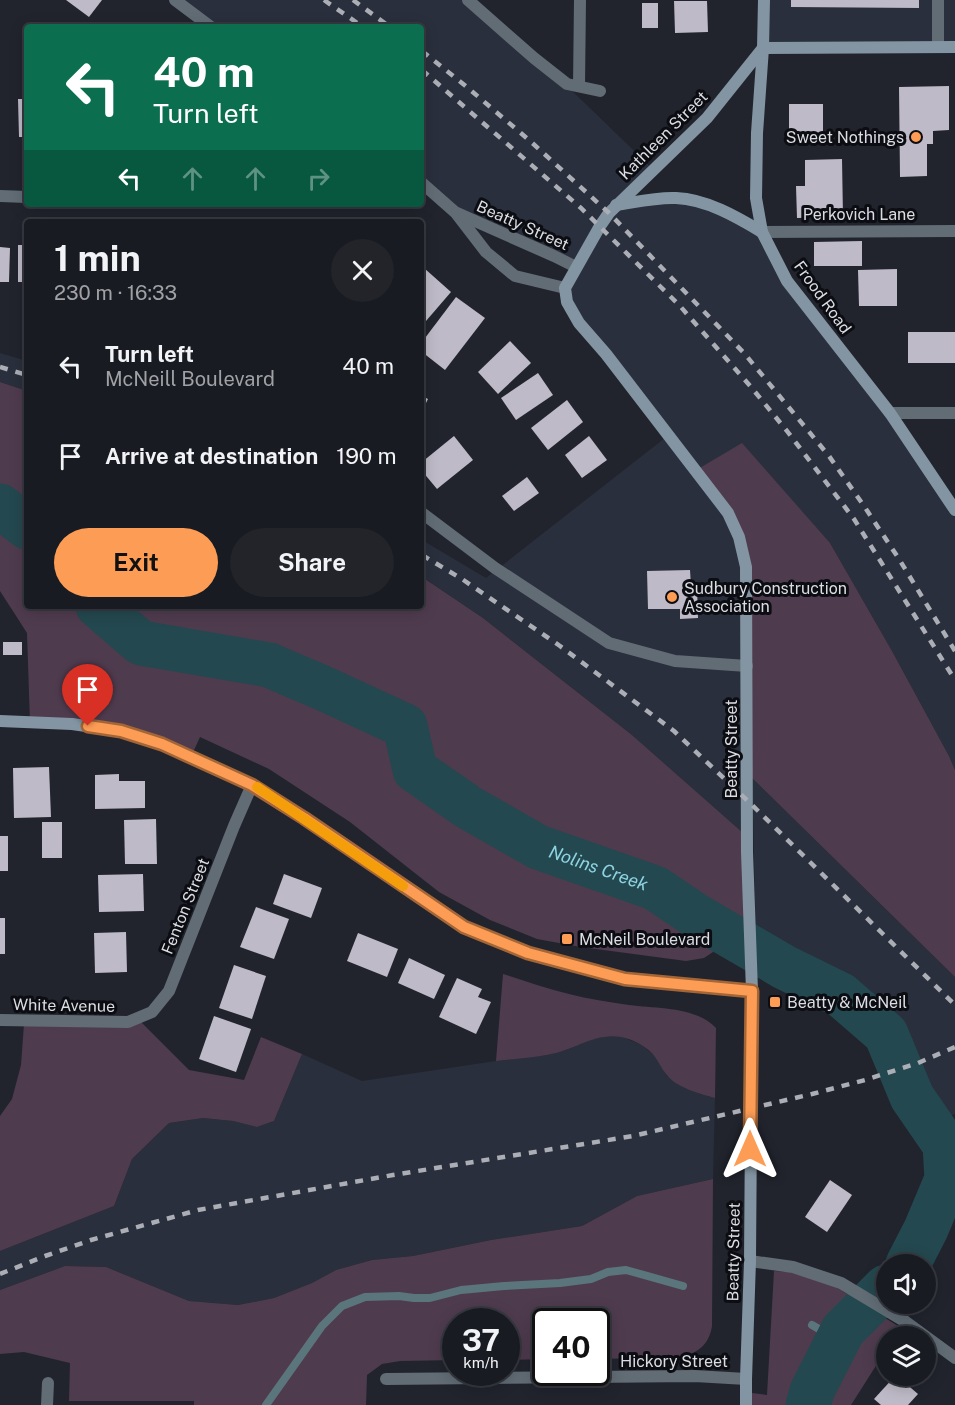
<!DOCTYPE html>
<html lang="en">
<head>
<meta charset="utf-8">
<style>
  :root { --surface:#191b22; --page:#22242a; --text:#f1f3f6; --muted:#9fa1a5; --line:#373940; --accent:#fd9d55 }
  body { margin:0; font-family:"Public Sans",sans-serif; background:var(--page); color:var(--text); height:100vh; display:flex; flex-direction:column; font-size:22px; white-space:nowrap }
  * { box-sizing:border-box; margin:0 }
  p { font-size:20px; color:var(--muted) }
  .icon { flex:none; width:33px; height:33px; fill:none; stroke:currentColor; stroke-width:2; stroke-linecap:round; stroke-linejoin:round }
  .map { position:relative; flex:1; overflow:hidden }
  .panel { position:absolute; left:24px; top:219px; width:400px; height:390px; display:flex; flex-direction:column; background:var(--surface); border-radius:6px; box-shadow:0 3px 15px #0003,0 0 0 2px var(--line) }
  .panel>* { flex:none }
  .top-card { position:absolute; left:24px; top:24px; width:400px; height:183px; border-radius:6px; box-shadow:0 3px 15px #0003,0 0 0 2px var(--line); background:#0b6e4f; color:#fff; overflow:hidden }
  .buttons { position:absolute; left:876px; top:1254px; display:grid; gap:12px }
  .buttons a { display:grid; place-items:center; width:60px; height:60px; border-radius:50%; background:var(--surface); box-shadow:0 3px 15px #0003,0 0 0 2px var(--line); font-size:30px }
  .speed { position:absolute; left:442px; top:1308px; display:flex; gap:12px; font-size:30px; font-weight:700; text-align:center }
  .speed>* { display:grid; place-content:center; width:78px; height:78px; border-radius:50%; background:var(--surface); box-shadow:0 3px 15px #0003,0 0 0 2px var(--line); line-height:1 }
  .speed small { font-size:15px; font-weight:400 }
  .speed .limit { border:3px solid #111; border-radius:9px; background:#fff; color:#111 }
  .pin { position:absolute; display:grid; place-items:center; width:51px; height:51px; color:#fff; margin:-62px -26px; border-radius:50% 50% 50% 0; rotate:-45deg; box-shadow:0 0 6px #0007 }
  .pin .icon { rotate:45deg }
  .me { position:absolute; width:66px; margin:-33px; rotate:0deg; stroke-linejoin:round; filter:drop-shadow(0 0 4px #0008) }
  .turn { display:flex; align-items:center; gap:21px; height:126px; padding:0 30px; font-size:27px }
  .turn .icon { width:78px; height:78px; stroke-width:2.5 }
  .turn b { display:block; font-size:42px; line-height:51px }
  .lanes { display:flex; align-items:center; height:57px; padding:0 30px; background:#0003; justify-content:center; gap:30px; direction:ltr }
  .lanes .off { opacity:.35 }
  .round { display:grid; place-items:center; flex:none; width:63px; height:63px; border-radius:32px; background:var(--page) }
  .headline { display:flex; align-items:center; justify-content:space-between; height:102px; padding:0 30px }
  h1 { font-size:36px; font-weight:700; line-height:45px }
  .cta { display:flex; gap:12px; margin-top:auto; padding:12px 30px }
  .cta a { flex:1; height:69px; border-radius:36px; background:var(--accent); color:#111; font-size:24px; font-weight:700; line-height:69px; text-align:center }
  .cta a+a { background:var(--page); color:var(--text) }
  ul { padding:0; list-style:none }
  li { display:flex; align-items:center; gap:18px; height:90px; padding:0 30px }
  li div { flex:1 }
  li b { display:block; font-size:22px }
  li em { font-style:normal }
  .map>svg:first-child { display:block }
  .built { fill:#292f3c }
  .green { fill:#4f3b4e }
  .lines { fill:none; stroke-linecap:round; stroke-linejoin:round }
  .stream { stroke:#5b757c; stroke-width:8 }
  .river { stroke:#24484f; stroke-width:45 }
  .building { fill:#bebac7 }
  .lane { stroke:#616c75; stroke-width:12 }
  .street { stroke:#616c75; stroke-width:12 }
  .secondary { stroke:#8395a3; stroke-width:12 }
  .rail { stroke:#acaeb6; stroke-width:4.5; stroke-dasharray:8 8; stroke-linecap:butt }
  .route-casing { stroke:#a46637; stroke-width:15 }
  .route { stroke:#fd9d55; stroke-width:10 }
  .slow { stroke:#f59e0b; stroke-width:10 }
  .poi-dot { fill:#fd9d55; stroke:#0c0d12; stroke-width:2 }
  .labels { text-anchor:middle; stroke-width:6; stroke-linejoin:round; paint-order:stroke }
  .street-label { font-size:16px; fill:#dbdde4; stroke:#0c0d12 }
  .poi-label { font-size:16px; fill:#dbdde4; stroke:#0c0d12; text-anchor:start }
  .water-label { font-size:18px; font-style:italic; fill:#8dd3e1; stroke:#0c0d12 }
</style>
</head>
<body>
<div class="map">
<svg width="955" height="1405" viewBox="0 0 955 1405">
  <rect width="100%" height="100%" fill="#21242d"/>
  <g class="built">
    <path d="M171,0H466L566,85L655,171L618,206L676,200L701,205L760,234L888,414L955,517V770L949,756L892,651L830,543L741,535L751,777L955,977V1114L935,1123L916,1092L893,1033L845,991L782,961L756,944L753,811L751,779L742,832L632,735L483,618L422,577V540L486,578L670,434L580,322L567,290L577,269L453,214L422,185V27H208Z"/>
    <path d="M761,0H955V49L767,51Z"/>
    <path d="M0,353L27,361V391L0,382Z"/>
    <path d="M599,1036H620L642,1045L656,1057L667,1076L700,1094L715,1098L713,1179L637,1196L582,1226L491,1240L413,1256L372,1260L336,1270L312,1283L274,1298L238,1305L189,1301L106,1267L65,1266L0,1290V1251L114,1206L132,1159L169,1123L203,1118L233,1121L257,1127L274,1121L302,1054L362,1081L496,1061L548,1055Z"/>
  </g>
  <g class="green">
    <path d="M0,382L27,391V606H422V577L483,618L632,735L742,832L746,947L715,929L713,952L704,958L686,961L581,947L537,939L490,920L439,892L350,822L269,769L200,737L190,759L121,733L30,723L27,633L0,591Z"/>
    <path d="M742,443L830,543L892,651L949,756L955,770V977L751,777L741,535L698,469Z"/>
    <path d="M503,974C525,981 547,989 569,994C588,999 609,1002 629,1005C657,1009 695,1006 716,1028L715,1098C700,1094 675,1087 666,1074C657,1062 657,1055 643,1046C605,1022 582,1049 547,1055C530,1058 513,1059 496,1061Z"/>
    <path d="M139,1020L189,1070L244,1080L261,1037L302,1054L274,1121L257,1127L233,1121L203,1118L169,1123L132,1159L114,1206L0,1251V1116L12,1099L21,1065L24,1024Z"/>
    <path d="M713,1179L712,1326C709,1344 701,1349 686,1357L597,1359V1322H546V1359L507,1360V1322H456V1360L400,1361L382,1364L367,1375L366,1405H194V1401H69L70,1363L24,1352L0,1354V1290L65,1266L106,1267L189,1301L238,1305L274,1298L312,1283L336,1270L372,1260L413,1256L491,1240L582,1226L637,1196Z"/>
    <path d="M774,1271L790,1272L836,1287L901,1328L895,1336H886V1350L851,1405H752V1393L767,1395Z"/>
  </g>
  <g class="lines">
    <g class="stream">
      <path d="M812,1325L838,1340"/>
      <path d="M266,1405L322,1326L342,1306L365,1297L399,1296L414,1298H430L461,1290L504,1286L560,1283L591,1279L608,1272L626,1270L683,1286"/>
    </g>
    <g class="river">
      <path d="M0,506L27,527"/>
      <path id="s1" d="M98,606L141,643L269,665L325,689L405,726L415,770L468,807L538,847L655,888L695,915L784,967L841,995L886,1034L912,1097L945,1145L947,1179L926,1229L908,1264"/>
      <path d="M808,1405L812,1391L843,1330L886,1287"/>
    </g>
  </g>
  <g class="building">
    <path d="M66,0H102L89,17Z"/>
    <path d="M791,0H919V8L791,7Z"/>
    <path d="M674,1H707L708,32L675,33Z"/>
    <rect x="642" y="3" width="16" height="25"/>
    <path d="M163,24V27H133V25Z"/>
    <path d="M949,86V130L933,131V144H927V176L900,177L899,87Z"/>
    <path d="M18,99H27V137H19Z"/>
    <rect x="789" y="104" width="34" height="36"/>
    <path d="M842,159L843,217L797,218L796,186H805V160Z"/>
    <path d="M862,241V266H814V242Z"/>
    <rect x="18" y="245" width="9" height="37"/>
    <path d="M0,247L10,248L9,282H0Z"/>
    <path d="M424,268L451,292L426,321L422,317V271Z"/>
    <path d="M897,269V306H859L858,270Z"/>
    <path d="M456,297L485,318L445,370L422,352V342Z"/>
    <rect x="908" y="332" width="47" height="31"/>
    <path d="M510,341L531,363L498,394L478,372Z"/>
    <path d="M538,373L553,395L516,420L501,398Z"/>
    <path d="M422,396L428,399L422,411Z"/>
    <path d="M567,400L583,422L548,450L531,428Z"/>
    <path d="M454,436L473,460L437,489L422,471V462Z"/>
    <path d="M589,436L607,460L582,478L565,455Z"/>
    <path d="M527,477L539,493L514,511L502,496Z"/>
    <path d="M690,570L691,586H697L698,618L680,619V609H648L647,571Z"/>
    <rect x="3" y="642" width="19" height="13"/>
    <path d="M49,767L51,817L14,818L13,768Z"/>
    <path d="M119,774V781H145V808L95,809V775Z"/>
    <path d="M156,819L157,864H125L124,820Z"/>
    <rect x="42" y="822" width="20" height="36"/>
    <rect x="0" y="836" width="8" height="35"/>
    <path d="M143,874L144,911L99,912L98,875Z"/>
    <path d="M284,874L322,888L311,918L273,904Z"/>
    <path d="M256,907L289,919L274,959L240,947Z"/>
    <rect x="0" y="918" width="5" height="36"/>
    <path d="M126,932L127,972L95,973L94,933Z"/>
    <path d="M358,933L398,949L387,977L347,961Z"/>
    <path d="M409,958L445,975L434,999L398,983Z"/>
    <path d="M234,965L266,976L252,1019L219,1008Z"/>
    <path d="M457,978L482,989L478,997L491,1002L476,1034L439,1017Z"/>
    <path d="M214,1016L251,1029L236,1072L199,1059Z"/>
    <path d="M830,1180L852,1195L827,1232L805,1217Z"/>
    <path d="M895,1376H897L918,1394L908,1405H881L874,1399Z"/>
  </g>
  <g class="lines">
    <g class="lane">
      <path d="M938,0V47"/>
      <path d="M579,86L580,0"/>
      <path d="M762,232L955,231"/>
      <path d="M422,513L495,568L609,643L675,661L747,666"/>
    </g>
    <g class="street">
      <path d="M175,0L211,27"/>
      <path d="M468,0L534,58L567,84L600,91"/>
      <path d="M422,183L456,213L486,252L515,276L565,288"/>
      <path d="M0,196L27,197"/>
      <path d="M457,213L554,256L576,267"/>
      <path d="M890,413H955"/>
      <path d="M0,1020L128,1022L152,1012L169,991L234,826L252,785"/>
      <path d="M750,1261L793,1267L841,1283L906,1322L955,1358"/>
      <path d="M386,1379L695,1376L746,1379"/>
      <path d="M47,1405L48,1383"/>
    </g>
    <g class="secondary">
      <path d="M764,0L763,48L757,133L756,198L762,232L787,281L890,413L955,510"/>
      <path d="M616,205C636,202 657,197 676,198C706,199 737,217 762,232"/>
      <path d="M0,721L72,724L121,731L162,744L252,785L304,818L464,927L528,953L625,979L752,991"/>
      <path d="M746,1405V1379L750,1261L752,991L747,852L746,567L739,537L728,513L606,354L579,323L567,302L565,288L600,226L609,213L707,118L763,48L955,47"/>
    </g>
    <g class="rail">
      <path d="M324,0L363,27"/>
      <path d="M353,0L390,27"/>
      <path d="M422,51L468,88L529,140L609,213L744,353L829,456L864,506L899,559L955,651"/>
      <path d="M422,70L581,208L680,306L751,387L787,431L854,519L955,680"/>
      <path d="M0,367L27,375"/>
      <path d="M422,555L462,579L560,646L674,731L748,801L955,1005"/>
      <path d="M0,1274L45,1256L91,1240L198,1210L393,1175L633,1136L812,1094L865,1080L918,1063L955,1047"/>
    </g>
  </g>
  <g class="lines">
    <defs>
      <path id="route" d="M88,726L121,731L162,744L252,785L304,818L464,927L528,953L625,979L752,991L750,1149"/>
    </defs>
    <use href="#route" class="route-casing"/>
    <use href="#route" class="route"/>
    <path class="slow" d="M257,787L403,886"/>
  </g>
  <g class="poi-dot">
    <circle cx="916" cy="137" r="6"/>
    <circle cx="672" cy="597" r="6"/>
    <rect x="561" y="933" width="12" height="12" rx="3"/>
    <rect x="769" y="996" width="12" height="12" rx="3"/>
  </g>
  <g class="labels">
    <g class="street-label">
      <text transform="translate(663 135) rotate(-45)" y="6">Kathleen Street</text>
      <text x="859" y="220">Perkovich Lane</text>
      <text transform="translate(523 225) rotate(24)" y="6">Beatty Street</text>
      <text transform="translate(823 297) rotate(54)" y="6">Frood Road</text>
      <text transform="translate(731 749) rotate(-90)" y="6">Beatty Street</text>
      <text transform="translate(185 906) rotate(-68)" y="6">Fenton Street</text>
      <text transform="translate(64 1005) rotate(1)" y="6">White Avenue</text>
      <text transform="translate(733 1252) rotate(-89)" y="6">Beatty Street</text>
      <text x="674" y="1367">Hickory Street</text>
    </g>
    <g class="poi-label">
      <text x="904" y="143" text-anchor="end">Sweet Nothings</text>
      <text x="684" y="594">Sudbury Construction<tspan x="684" dy="18">Association</tspan></text>
      <text x="579" y="945">McNeil Boulevard</text>
      <text x="787" y="1008">Beatty &amp; McNeil</text>
    </g>
    <g class="water-label">
      <text dy="6" stroke="none"><textPath href="#s1" startOffset="590">Nolins Creek</textPath></text>
    </g>
  </g>
</svg>
<div class="buttons">
<a><svg class="icon" aria-label="sound" viewBox="0 0 24 24"><path d="M4 9h4l5-4v14l-5-4H4zM17 9q2 3 0 6"/></svg></a>
<a><svg class="icon" aria-label="layers" viewBox="0 0 24 24"><path d="M12 4l9 5-9 5-9-5zM3 14l9 5 9-5"/></svg></a>
</div>
<div class="speed"><div>37<small>km/h</small></div><div class="limit">40</div></div>
<div class="pin" style="left:88px;top:726px;background:#d93025"><svg class="icon" aria-label="arrive" viewBox="0 0 24 24"><path d="M6 21V4h12l-3 4 3 4H6"/></svg></div>
<svg class="me" style="left:750px;top:1149px" viewBox="-20 -20 40 40"><path d="M0-17L14 15 0 8-14 15z" fill="#fd9d55" stroke="#fff" stroke-width="4"/></svg>
<div class="top-card">
<div class="turn"><svg class="icon" aria-label="left" viewBox="0 0 24 24"><path d="M17 20v-9H6M10 6l-5 5 5 5"/></svg><div><b>40 m</b>Turn left</div></div>
<div class="lanes"><svg class="icon" aria-label="left" viewBox="0 0 24 24"><path d="M17 20v-9H6M10 6l-5 5 5 5"/></svg><svg class="icon off" aria-label="ahead" viewBox="0 0 24 24"><path d="M12 20V5M6 11l6-6 6 6"/></svg><svg class="icon off" aria-label="ahead" viewBox="0 0 24 24"><path d="M12 20V5M6 11l6-6 6 6"/></svg><svg class="icon off" aria-label="right" viewBox="0 0 24 24"><path d="M7 20v-9h11M14 6l5 5-5 5"/></svg></div>
</div>
<section class="panel">
<div class="headline"><div><h1>1 min</h1><p>230 m · 16:33</p></div><a class="round"><svg class="icon" aria-label="close" viewBox="0 0 24 24"><path d="M6 6l12 12M18 6L6 18"/></svg></a></div>
<ul>
<li><svg class="icon" aria-label="left" viewBox="0 0 24 24"><path d="M17 20v-9H6M10 6l-5 5 5 5"/></svg><div><b>Turn left</b><p>McNeill Boulevard</p></div><em>40 m</em></li>
<li><svg class="icon" aria-label="arrive" viewBox="0 0 24 24"><path d="M6 21V4h12l-3 4 3 4H6"/></svg><div><b>Arrive at destination</b></div><em>190 m</em></li>
</ul>
<div class="cta"><a>Exit</a><a>Share</a></div>
</section>
</div>
</body>
</html>
